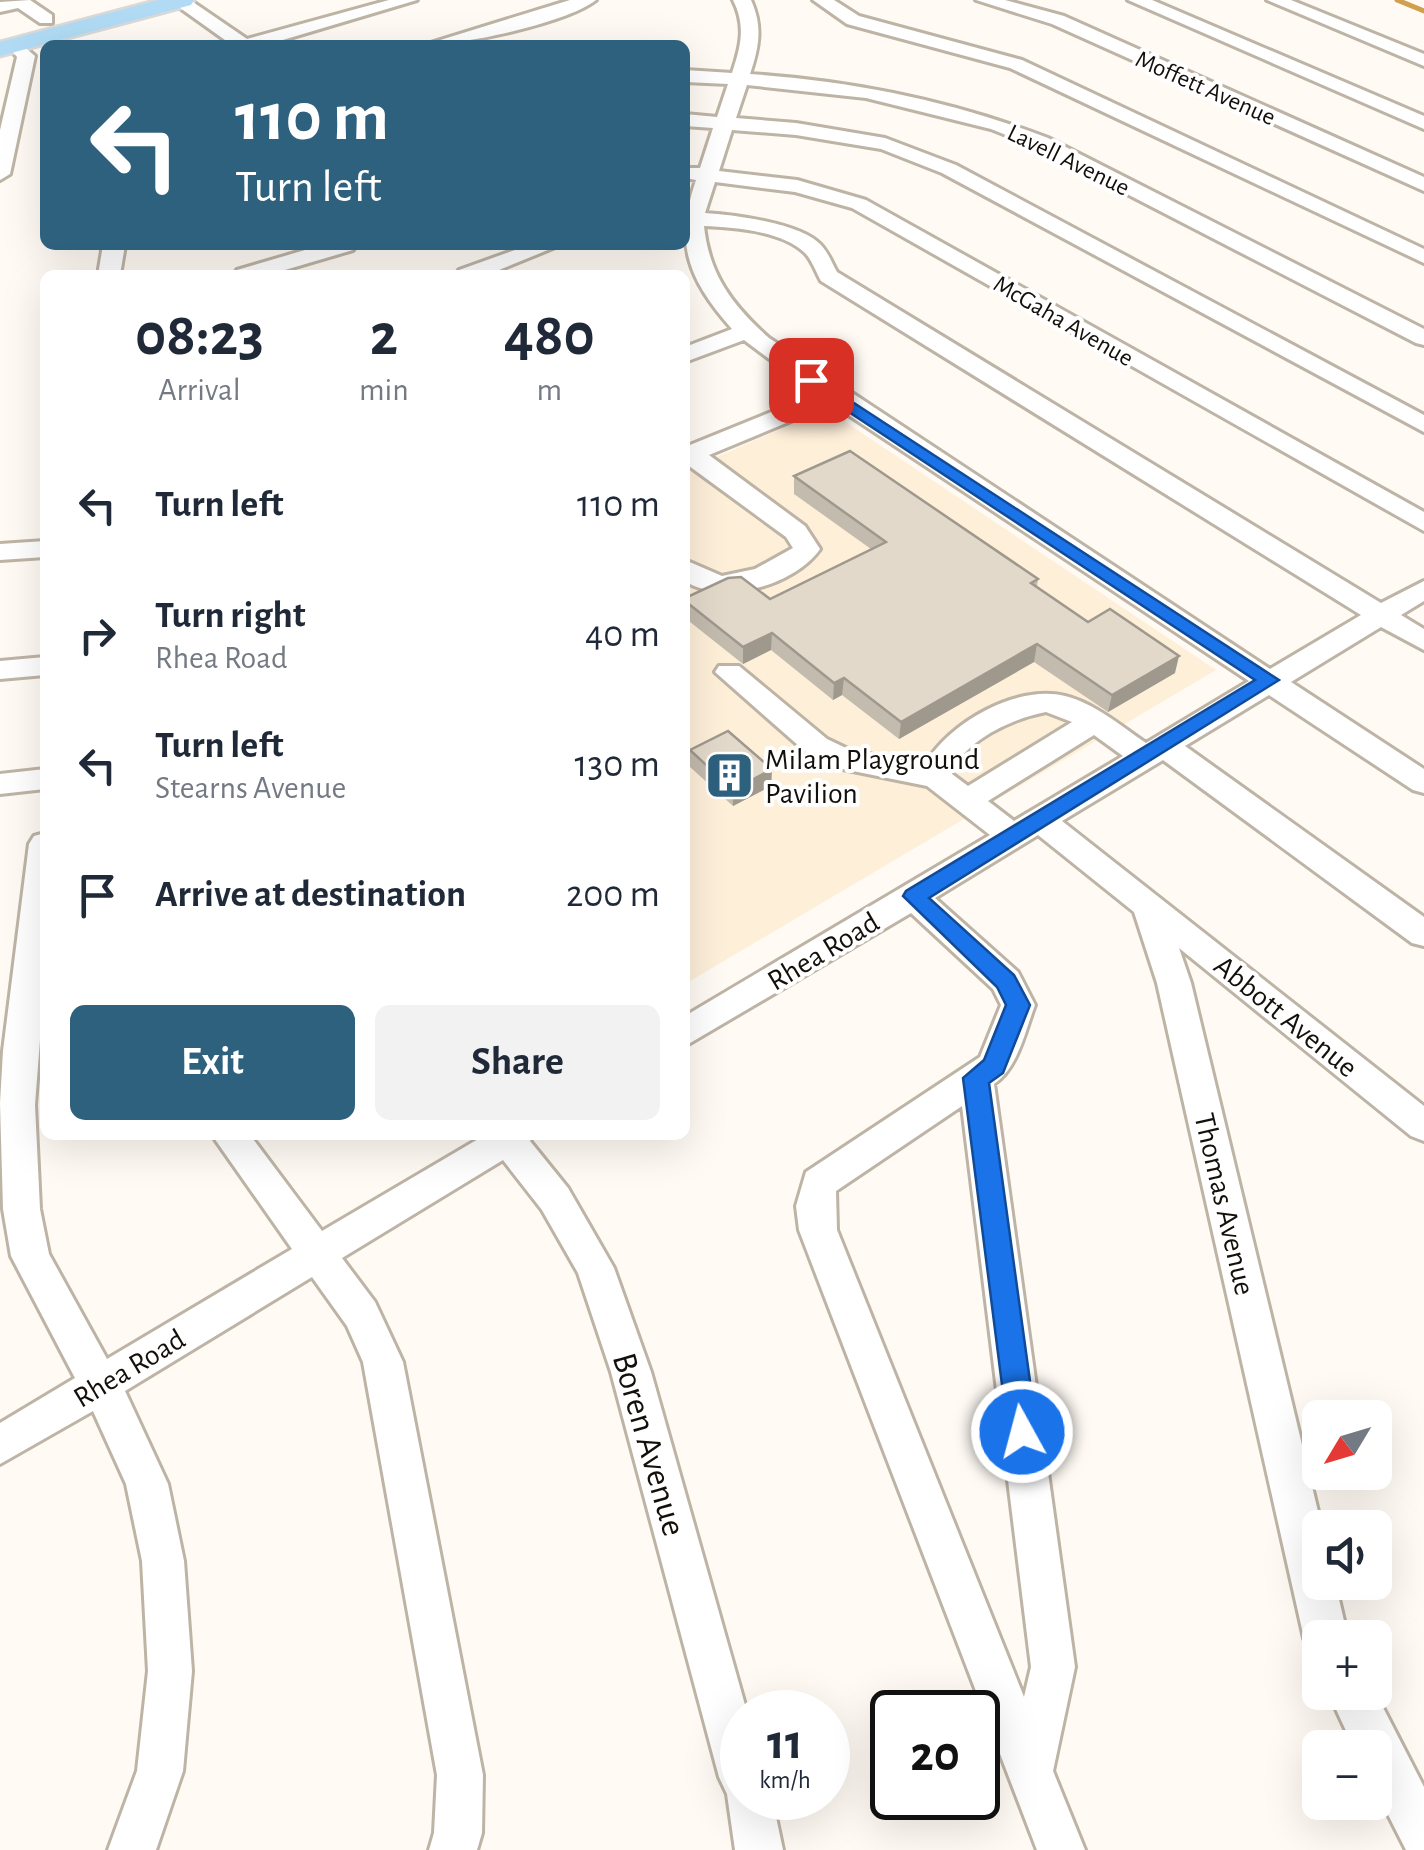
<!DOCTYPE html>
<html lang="en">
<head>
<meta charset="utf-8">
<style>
  :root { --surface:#fff; --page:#f2f2f3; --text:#1f2937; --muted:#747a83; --accent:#2e617e }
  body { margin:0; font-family:"Alegreya Sans",sans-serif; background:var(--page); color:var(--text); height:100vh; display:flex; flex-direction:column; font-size:38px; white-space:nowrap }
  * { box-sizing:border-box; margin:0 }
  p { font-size:32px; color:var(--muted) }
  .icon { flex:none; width:55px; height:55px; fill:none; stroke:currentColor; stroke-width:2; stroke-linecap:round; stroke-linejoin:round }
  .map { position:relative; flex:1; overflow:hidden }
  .drawer { position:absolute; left:40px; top:270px; width:650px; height:870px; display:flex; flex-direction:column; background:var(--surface); border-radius:15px; box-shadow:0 10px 40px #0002 }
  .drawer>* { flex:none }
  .hud { position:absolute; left:40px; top:40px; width:650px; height:210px; border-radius:15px; box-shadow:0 10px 40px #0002; background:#2e617e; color:#fff; overflow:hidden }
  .needle { width:65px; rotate:232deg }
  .fabs { position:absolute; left:1302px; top:1400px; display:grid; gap:20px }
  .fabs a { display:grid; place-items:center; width:90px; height:90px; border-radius:15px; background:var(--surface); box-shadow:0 10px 40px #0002; font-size:50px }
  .speed { position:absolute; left:720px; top:1690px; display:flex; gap:20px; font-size:50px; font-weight:700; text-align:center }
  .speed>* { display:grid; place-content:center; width:130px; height:130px; border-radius:50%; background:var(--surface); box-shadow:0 10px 40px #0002; line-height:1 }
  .speed small { font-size:25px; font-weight:400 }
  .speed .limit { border:5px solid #111; border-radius:15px; background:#fff; color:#111 }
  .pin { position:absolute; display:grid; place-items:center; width:85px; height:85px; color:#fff; margin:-42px; border-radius:20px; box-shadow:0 5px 15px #0006 }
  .me { position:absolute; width:110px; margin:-55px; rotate:353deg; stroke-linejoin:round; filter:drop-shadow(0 0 8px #0008) }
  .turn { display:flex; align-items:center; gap:35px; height:210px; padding:0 30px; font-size:45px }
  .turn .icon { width:130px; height:130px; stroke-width:2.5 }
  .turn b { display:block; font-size:70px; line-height:85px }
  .eta { display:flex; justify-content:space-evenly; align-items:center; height:170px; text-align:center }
  .eta b { font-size:60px; font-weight:600; line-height:70px }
  .action { display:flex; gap:20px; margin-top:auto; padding:20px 30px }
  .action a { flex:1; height:115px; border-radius:15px; background:var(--accent); color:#fff; font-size:40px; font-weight:600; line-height:115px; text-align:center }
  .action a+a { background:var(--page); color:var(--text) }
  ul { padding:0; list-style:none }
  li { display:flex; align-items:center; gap:30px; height:130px; padding:0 30px }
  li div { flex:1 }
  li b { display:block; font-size:38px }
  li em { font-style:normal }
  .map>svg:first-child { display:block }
  .built { fill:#feefd9 }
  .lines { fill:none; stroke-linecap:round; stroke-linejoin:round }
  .stream { stroke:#d19f4d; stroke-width:5 }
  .minor-casing { stroke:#beb4a6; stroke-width:6 }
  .major-casing { stroke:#d9d9d8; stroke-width:5 }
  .minor { fill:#fff; fill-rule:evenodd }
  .major { fill:#b1dbf4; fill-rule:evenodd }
  .wall { fill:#c3bbae }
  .shaded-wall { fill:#9f988d }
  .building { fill:#e3d9ca; stroke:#9f988d; stroke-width:2.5 }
  .route { fill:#1a73e8; stroke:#114b97; stroke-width:2.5 }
  .labels { text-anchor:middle; stroke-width:8; stroke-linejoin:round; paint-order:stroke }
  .far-street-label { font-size:25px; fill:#130f0a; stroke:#fff }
  .poi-label { font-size:30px; fill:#130f0a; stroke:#fff; text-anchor:start }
  .street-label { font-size:30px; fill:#130f0a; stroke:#fff }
  .near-street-label { font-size:35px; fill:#130f0a; stroke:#fff }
</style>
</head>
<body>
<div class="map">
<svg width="1424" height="1850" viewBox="0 0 1424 1850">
  <rect width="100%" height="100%" fill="#fffaf4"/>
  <path class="built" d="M826,409L1216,670L685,984V471Z"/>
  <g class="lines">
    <path class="stream" d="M1397,0L1424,11"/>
    <defs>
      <g id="minor">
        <path d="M30,0L52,15V23H40L18,8L0,12V2Z"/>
        <path d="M169,0H190L247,39L389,0H417L266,45H232Z"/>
        <path d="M570,0H596C567,23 462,45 424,45Z"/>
        <path d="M733,0H751C763,27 759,47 750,74C853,81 952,101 1048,138L1424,329V345L1416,343L1034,146L991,129L866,98L747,85L736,118L796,123L885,138L956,165L1424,415V432L942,173L881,149L796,135L732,130L719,171L797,180L866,200L1424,512V531L852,208L795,192L715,182L705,213C735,215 799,223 820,244C828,252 832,263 837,272L1381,603L1424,581V601L1401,615L1424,629V650L1381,627L1291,682L1424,769V793L1413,790L1269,695L1185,746L1424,917V946L1412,943L1163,760L1062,821L1424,1106V1141L1411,1136L1179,948L1191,983L1322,1528L1320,1582H1335L1348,1638H1320V1658L1310,1654L1304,1638L1157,983L1134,912L1038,835L935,898L1018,972L1035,1005C1025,1031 1018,1068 994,1084L1075,1667L1053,1771L1085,1850H1037L799,1230L796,1206L806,1172L980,1057L1001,1005L993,989L911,913L685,1046V1016L990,835L927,786L843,769L807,753L715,672L719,666H739L827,739L850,750L925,765C948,723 1017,684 1065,696C1094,703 1121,726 1146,743L1249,681L832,404L709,455L805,526L820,549C795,585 723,606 685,581V560L722,576L755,569L793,548L786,537L685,463V447L816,394L744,340L685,362V347L732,329C688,279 674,244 696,180L685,178V168H700L713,128L685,126V114L717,117L728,84L685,82V70L732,73C741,46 746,26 733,0ZM704,226C733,227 783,231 805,253C812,260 816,272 821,281L1361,615L1270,669L769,338C733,306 709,275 704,226ZM1046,712L1072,722L968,786L952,774C963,740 1014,718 1046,712ZM1094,735L1123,756L1014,821L988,801ZM962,1106L1031,1667L1024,1697L837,1230L836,1191Z"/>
        <path d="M813,0H834L859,16L1022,60L1424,249V263L1010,68L847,24Z"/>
        <path d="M976,0H1005L1064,16L1424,177V191L1052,24Z"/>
        <path d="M1128,0H1152L1424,116V129Z"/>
        <path d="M1267,0H1291L1424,54V66Z"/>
        <path d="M16,40L35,56L10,174L0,180V130L17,57L7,45Z"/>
        <path d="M103,245H125L120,275H98Z"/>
        <path d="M322,245H356L353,250L268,275H234L237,270Z"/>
        <path d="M529,245H560L487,275H456L459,270Z"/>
        <path d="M45,541V557L0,560V544Z"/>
        <path d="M45,657V675L0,679V661Z"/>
        <path d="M45,769V789L0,794V774Z"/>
        <path d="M45,833V975L35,1105L40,1209L49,1254L107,1359L292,1249L212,1135H250L322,1231L485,1135H533L530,1141L568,1188L614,1268L651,1372L747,1712H742V1798H772L783,1850H735L727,1794L719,1777L611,1372L578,1273L542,1210L503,1160L342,1258L375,1302L403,1362L483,1775L482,1833L477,1850H429L434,1833L437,1775L363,1362L347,1326L312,1277L125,1391L168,1484L184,1561L192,1671L183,1771L156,1850H108L137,1771L148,1671L142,1561L126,1484L93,1411L0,1464V1423L75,1378L11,1256L3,1209L0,1103L3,1051L29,844L34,836Z"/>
        <path d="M1328,1692H1375L1424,1787V1850H1406L1375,1789V1748H1354Z"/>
      </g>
      <path id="major" d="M158,0H194L191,5L0,56V42Z"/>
    </defs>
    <use href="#minor" class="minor-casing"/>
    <use href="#major" class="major-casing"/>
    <use href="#minor" class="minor"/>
    <use href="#major" class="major"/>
  </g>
  <g class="wall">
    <path d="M794,476L1038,579L1037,587L1088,622L1175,673L1108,712L1034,662L899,739L842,695L833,700L771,650L743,664L685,618V598L770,599L871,549L794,494Z"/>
    <path d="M690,750L772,769L771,786L733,806L690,767Z"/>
  </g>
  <g class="shaded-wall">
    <path d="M772,633L771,650L743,664V647Z"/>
    <path d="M1037,644L1034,662L899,739L901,722Z"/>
    <path d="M1179,656L1175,673L1108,712L1112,695Z"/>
    <path d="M844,678L842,695L833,700L834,683Z"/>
    <path d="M772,769L771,786L733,806V790Z"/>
  </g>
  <g class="building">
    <path d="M850,451L1038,579L1031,583L1088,622L1110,609L1179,656L1112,695L1037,644L901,722L844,678L834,683L772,633L743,647L685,601V598L728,578L741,577L770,599L886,542L794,476Z"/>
    <path d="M728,731L772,769L733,790L690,750Z"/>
  </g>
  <path class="route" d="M811,375L1279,680L929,898L1014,975L1030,1005L1003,1073L989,1083L1037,1432L1032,1441L1022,1445L1012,1441L1008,1432L963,1078L984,1060L1006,1005L997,987L903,896L906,891L1255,680L805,383V376Z"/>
  <defs>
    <symbol id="building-square" viewBox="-11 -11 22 22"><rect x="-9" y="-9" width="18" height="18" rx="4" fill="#2e617e" stroke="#fff"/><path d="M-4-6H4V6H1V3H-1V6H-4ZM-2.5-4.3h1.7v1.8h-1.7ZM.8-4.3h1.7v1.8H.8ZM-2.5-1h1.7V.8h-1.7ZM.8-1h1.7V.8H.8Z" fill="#fff"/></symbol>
  </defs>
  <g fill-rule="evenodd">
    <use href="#building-square" x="702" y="748" width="55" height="55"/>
  </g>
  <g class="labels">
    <g class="far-street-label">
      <text transform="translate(1206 87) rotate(24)" y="9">Moffett Avenue</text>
      <text transform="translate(1069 159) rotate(26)" y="9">Lavell Avenue</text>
      <text transform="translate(1064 320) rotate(30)" y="9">McGaha Avenue</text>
    </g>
    <g class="poi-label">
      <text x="765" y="769">Milam Playground<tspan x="765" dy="34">Pavilion</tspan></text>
    </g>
    <g class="street-label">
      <text transform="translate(823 951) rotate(-31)" y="10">Rhea Road</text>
      <text transform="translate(1286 1016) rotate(39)" y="10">Abbott Avenue</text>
      <text transform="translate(1225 1204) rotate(77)" y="10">Thomas Avenue</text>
      <text transform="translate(129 1368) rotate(-31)" y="10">Rhea Road</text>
    </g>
    <g class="near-street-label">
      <text transform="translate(650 1444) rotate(74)" y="12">Boren Avenue</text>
    </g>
  </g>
</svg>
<div class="fabs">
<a><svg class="needle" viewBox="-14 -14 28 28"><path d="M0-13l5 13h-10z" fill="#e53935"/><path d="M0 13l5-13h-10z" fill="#747a83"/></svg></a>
<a><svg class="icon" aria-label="sound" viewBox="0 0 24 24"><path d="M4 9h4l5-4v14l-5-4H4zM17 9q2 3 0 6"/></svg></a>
<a>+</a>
<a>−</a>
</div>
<div class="speed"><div>11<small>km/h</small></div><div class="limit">20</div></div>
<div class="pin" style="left:811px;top:380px;background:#d93025"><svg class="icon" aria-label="arrive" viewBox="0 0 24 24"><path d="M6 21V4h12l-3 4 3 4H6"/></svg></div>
<svg class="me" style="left:1022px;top:1432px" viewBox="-20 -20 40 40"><circle r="17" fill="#1a73e8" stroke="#fff" stroke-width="3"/><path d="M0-11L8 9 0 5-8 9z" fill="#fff"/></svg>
<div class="hud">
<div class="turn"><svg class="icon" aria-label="left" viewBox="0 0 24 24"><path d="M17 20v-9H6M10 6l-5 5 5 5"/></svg><div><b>110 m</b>Turn left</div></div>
</div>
<section class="drawer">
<div class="eta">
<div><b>08:23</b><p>Arrival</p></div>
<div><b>2</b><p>min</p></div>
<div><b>480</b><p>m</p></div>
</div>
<ul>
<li><svg class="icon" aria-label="left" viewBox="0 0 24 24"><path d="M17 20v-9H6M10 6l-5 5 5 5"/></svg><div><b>Turn left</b></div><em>110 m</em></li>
<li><svg class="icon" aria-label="right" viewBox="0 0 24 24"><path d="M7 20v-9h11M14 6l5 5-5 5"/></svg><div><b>Turn right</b><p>Rhea Road</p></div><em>40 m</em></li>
<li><svg class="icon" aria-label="left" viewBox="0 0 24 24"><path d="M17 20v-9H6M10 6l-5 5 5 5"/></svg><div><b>Turn left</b><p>Stearns Avenue</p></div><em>130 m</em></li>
<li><svg class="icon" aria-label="arrive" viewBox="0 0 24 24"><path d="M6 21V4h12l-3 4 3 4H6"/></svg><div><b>Arrive at destination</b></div><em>200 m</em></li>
</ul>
<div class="action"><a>Exit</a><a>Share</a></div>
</section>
</div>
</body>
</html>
